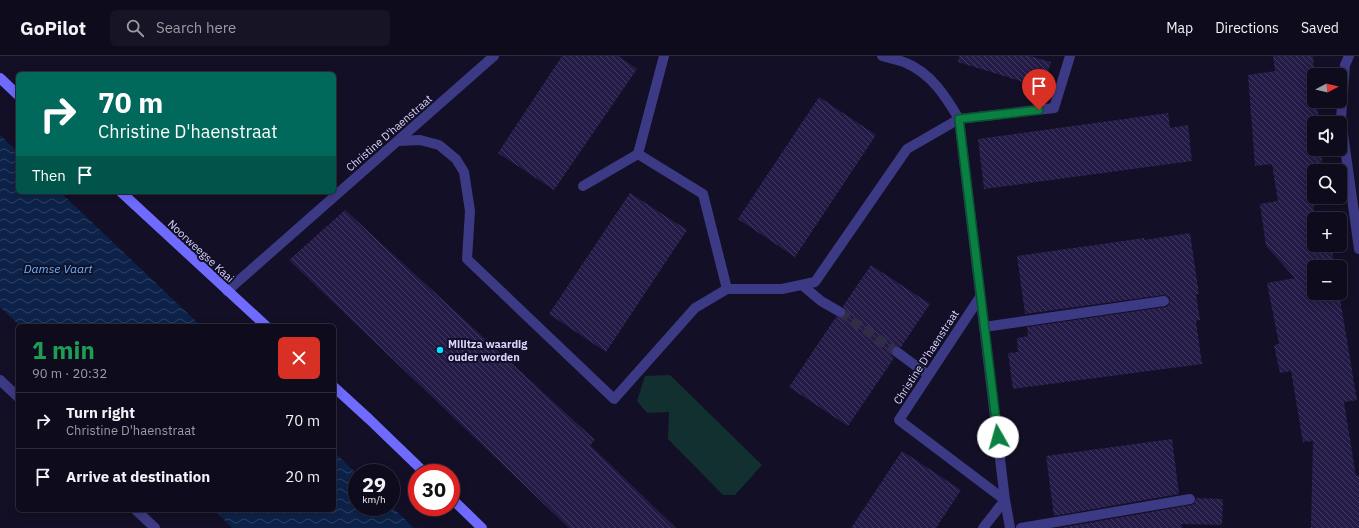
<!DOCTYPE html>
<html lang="en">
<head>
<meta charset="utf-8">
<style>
  :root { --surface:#0e0b1c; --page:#171425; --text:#f1f3f6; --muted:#9b9ba3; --line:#2e2b3b }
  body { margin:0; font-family:"IBM Plex Sans",sans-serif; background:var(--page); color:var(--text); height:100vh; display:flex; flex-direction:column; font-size:15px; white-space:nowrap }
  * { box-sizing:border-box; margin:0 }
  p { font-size:13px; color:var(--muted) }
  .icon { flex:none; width:22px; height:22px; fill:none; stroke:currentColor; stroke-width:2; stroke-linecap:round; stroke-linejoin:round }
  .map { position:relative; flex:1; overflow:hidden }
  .details { position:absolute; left:16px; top:268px; width:320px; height:188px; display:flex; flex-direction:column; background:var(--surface); border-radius:6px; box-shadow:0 2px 10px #0003,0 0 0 1px var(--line) }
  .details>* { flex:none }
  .banner { position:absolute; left:16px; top:16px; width:320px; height:122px; border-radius:6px; box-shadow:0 2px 10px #0003,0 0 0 1px var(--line); background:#00695c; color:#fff; overflow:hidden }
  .needle { width:26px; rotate:83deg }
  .fabs { position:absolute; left:1307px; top:12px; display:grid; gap:8px }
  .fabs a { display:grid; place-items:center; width:40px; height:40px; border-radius:6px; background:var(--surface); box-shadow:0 2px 10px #0003,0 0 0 1px var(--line); font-size:20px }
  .speed { position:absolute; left:348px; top:408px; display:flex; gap:8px; font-size:20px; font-weight:700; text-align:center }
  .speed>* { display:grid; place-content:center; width:52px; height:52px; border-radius:50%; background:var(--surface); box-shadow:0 2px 10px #0003,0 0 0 1px var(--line); line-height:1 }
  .speed small { font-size:10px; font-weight:400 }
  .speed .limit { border:6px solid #d22; background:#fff; color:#111 }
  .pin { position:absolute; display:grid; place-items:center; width:34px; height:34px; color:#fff; margin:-41px -17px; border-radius:50% 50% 50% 0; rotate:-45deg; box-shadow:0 0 4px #0007 }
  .pin .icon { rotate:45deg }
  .me { position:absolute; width:44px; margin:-22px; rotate:353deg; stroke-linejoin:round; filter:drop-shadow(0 0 3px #0008) }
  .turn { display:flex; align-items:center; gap:14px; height:84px; padding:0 16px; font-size:18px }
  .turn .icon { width:52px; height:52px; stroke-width:2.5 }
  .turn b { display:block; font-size:28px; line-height:34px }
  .then { display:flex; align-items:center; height:38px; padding:0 16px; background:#0003; gap:8px; font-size:15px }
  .round { display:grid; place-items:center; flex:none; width:42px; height:42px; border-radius:6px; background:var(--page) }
  .summary { display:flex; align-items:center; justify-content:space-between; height:68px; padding:0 16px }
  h1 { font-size:24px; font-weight:700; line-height:30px; color:#1e9e55 }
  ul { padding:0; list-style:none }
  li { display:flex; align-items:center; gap:12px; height:56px; padding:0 16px; border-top:1px solid var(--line) }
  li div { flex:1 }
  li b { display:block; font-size:15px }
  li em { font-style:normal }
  header { display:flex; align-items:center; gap:24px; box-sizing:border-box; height:56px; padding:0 20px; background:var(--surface); border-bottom:1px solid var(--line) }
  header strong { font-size:19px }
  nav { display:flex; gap:22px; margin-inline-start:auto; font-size:14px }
  .search { width:280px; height:36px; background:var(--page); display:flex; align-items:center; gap:10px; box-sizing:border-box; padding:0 14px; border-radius:6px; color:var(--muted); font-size:15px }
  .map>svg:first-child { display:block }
  .green { fill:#12302f }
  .water { fill:url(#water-waves) }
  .building { fill:url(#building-back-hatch) }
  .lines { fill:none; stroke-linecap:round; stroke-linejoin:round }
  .street-tunnel { stroke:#312d47; stroke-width:10; stroke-dasharray:10 5; stroke-linecap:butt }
  .lane { stroke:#3d3a85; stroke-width:10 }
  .street { stroke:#3d3a85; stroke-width:10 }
  .secondary { stroke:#6f6bff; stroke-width:10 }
  .route-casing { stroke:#07532c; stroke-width:10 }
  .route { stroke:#0b8043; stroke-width:7 }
  .poi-dot { fill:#00e5ff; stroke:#130f26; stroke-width:1.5 }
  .labels { text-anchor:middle; stroke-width:4; stroke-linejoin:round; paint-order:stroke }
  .street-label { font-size:11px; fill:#d9d4ff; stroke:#130f26 }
  .poi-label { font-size:11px; font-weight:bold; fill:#d9d4ff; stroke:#130f26; text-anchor:start }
  .water-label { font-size:12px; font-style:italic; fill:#62b6ff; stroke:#130f26 }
</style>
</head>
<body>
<header>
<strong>GoPilot</strong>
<div class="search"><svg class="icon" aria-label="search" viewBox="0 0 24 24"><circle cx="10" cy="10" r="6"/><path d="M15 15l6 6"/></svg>Search here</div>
<nav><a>Map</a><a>Directions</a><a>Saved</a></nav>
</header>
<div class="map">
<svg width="1359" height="472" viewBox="0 0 1359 472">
  <defs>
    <pattern id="water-waves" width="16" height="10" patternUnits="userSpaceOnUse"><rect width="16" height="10" fill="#0c2248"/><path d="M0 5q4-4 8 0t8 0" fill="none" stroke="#2f4163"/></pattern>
    <pattern id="building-back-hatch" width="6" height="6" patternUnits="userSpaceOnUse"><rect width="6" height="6" fill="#241b47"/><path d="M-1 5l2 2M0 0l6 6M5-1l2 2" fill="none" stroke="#433b63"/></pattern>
  </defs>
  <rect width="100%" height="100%" fill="#130f26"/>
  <path class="green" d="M670,319L762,409L735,439H723L668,383L669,356L647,357L637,345L645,320Z"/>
  <g class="water">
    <path d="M0,79L18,96V136H60L201,270H20L0,251Z"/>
    <path d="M334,396L357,418V451L391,450L414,472H232L214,454H334Z"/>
  </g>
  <g class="building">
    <path d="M562,0H618L637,13L554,134L498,97Z"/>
    <path d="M959,0H1030L1051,6L1043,32L958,6Z"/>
    <path d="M1273,0H1313L1315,19L1314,45H1317L1319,67H1314V93H1321L1323,115H1314V189H1316V192L1331,190L1335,211H1314V237H1339L1357,344L1344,346L1356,420H1359V472H1311L1313,385L1303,386L1291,315L1280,317L1274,289L1279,288L1267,227L1295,222L1266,190L1260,148L1278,145L1272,108L1255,110L1248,19L1275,15Z"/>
    <path d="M819,41L876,79L795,201L738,163Z"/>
    <path d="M1168,57L1170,72L1188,69L1192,105L984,133L978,83Z"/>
    <path d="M630,137L687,174L606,296L549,258Z"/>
    <path d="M345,154L595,384L590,389L676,472H569L289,204Z"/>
    <path d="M1190,177L1199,238H1196L1200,264L1196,265L1202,308L1013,333L1008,297L1018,296L1017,282L1028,280L1027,271L1165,251L1168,250L1170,244L1169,241L1163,239L1025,258L1017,200L1144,182V184Z"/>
    <path d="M871,209L930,248L901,291L895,290L892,292L891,298L894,302L848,370L789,331L836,261L840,262L845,260L846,256L843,250Z"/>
    <path d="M1172,383L1179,438L1054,460L1046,400Z"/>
    <path d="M902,395L961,434L936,472H851Z"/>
    <path d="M1196,442L1223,443L1222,469L1181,468L1182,472H1059L1191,449L1194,448Z"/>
  </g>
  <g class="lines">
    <path class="street-tunnel" d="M840,256L897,296"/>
    <g class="lane">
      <path d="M664,0L638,98L703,138L727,233"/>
      <path d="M399,85L420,84L439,89L456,103L464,116L470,155L467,203L614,343L695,252L727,233H782L815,226L907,93L959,63"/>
      <path d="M583,130L638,98"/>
    </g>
    <g class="street">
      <path d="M882,0C890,2 899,4 906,7C931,17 946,41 959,63L1005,444L1010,472"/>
      <path d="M1349,0L1345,9L1341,63L1359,193"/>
      <path d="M959,63L1054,52L1070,0"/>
      <path d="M802,229L821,245L840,256"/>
      <path d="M227,235L494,0"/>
      <path d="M980,241L899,364L1005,444L983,472"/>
      <path d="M984,271L1164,245"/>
      <path d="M897,296L928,319"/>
      <path d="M0,324L18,341"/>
      <path d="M136,454L155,472"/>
      <path d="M1021,472L1190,443"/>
    </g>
    <g class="secondary">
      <path d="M0,22L18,39"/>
      <path d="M121,136L266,270"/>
      <path d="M334,331L369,363L425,417"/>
      <path d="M451,442L482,472"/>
    </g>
  </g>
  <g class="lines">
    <defs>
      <path id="route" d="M998,381L959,63L1039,54"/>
    </defs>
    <use href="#route" class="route-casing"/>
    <use href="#route" class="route"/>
  </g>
  <circle class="poi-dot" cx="440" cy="294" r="4"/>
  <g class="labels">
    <g class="street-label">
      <text transform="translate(389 77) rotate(-41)" y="4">Christine D'haenstraat</text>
      <text transform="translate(201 195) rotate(43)" y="4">Noorweegse Kaai</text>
      <text transform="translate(926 301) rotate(-57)" y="4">Christine D'haenstraat</text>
    </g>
    <g class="poi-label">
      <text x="448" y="292">Militza waardig<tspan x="448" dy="13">ouder worden</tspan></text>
    </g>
    <g class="water-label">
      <text x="58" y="217">Damse Vaart</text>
    </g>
  </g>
</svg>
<div class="fabs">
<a><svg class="needle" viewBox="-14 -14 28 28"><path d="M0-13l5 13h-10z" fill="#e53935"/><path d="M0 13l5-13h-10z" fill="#9b9ba3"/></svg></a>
<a><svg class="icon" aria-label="sound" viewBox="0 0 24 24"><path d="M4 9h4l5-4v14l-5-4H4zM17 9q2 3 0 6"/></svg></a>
<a><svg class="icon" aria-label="search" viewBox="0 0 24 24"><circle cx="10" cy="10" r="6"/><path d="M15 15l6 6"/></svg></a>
<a>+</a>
<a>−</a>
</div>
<div class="speed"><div>29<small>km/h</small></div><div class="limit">30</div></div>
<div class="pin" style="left:1039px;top:54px;background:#d93025"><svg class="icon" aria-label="arrive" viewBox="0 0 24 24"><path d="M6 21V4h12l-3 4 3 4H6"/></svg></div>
<svg class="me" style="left:998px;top:381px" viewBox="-20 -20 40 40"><circle r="19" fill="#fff"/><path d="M0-13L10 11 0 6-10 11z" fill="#0b8043"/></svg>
<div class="banner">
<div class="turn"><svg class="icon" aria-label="right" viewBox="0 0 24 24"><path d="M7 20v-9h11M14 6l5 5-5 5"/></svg><div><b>70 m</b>Christine D'haenstraat</div></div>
<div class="then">Then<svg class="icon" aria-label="arrive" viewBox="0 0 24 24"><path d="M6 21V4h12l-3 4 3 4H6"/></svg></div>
</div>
<section class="details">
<div class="summary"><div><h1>1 min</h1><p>90 m · 20:32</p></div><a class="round" style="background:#d93025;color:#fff"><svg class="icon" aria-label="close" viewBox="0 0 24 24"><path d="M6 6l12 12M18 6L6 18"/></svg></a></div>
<ul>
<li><svg class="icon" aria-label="right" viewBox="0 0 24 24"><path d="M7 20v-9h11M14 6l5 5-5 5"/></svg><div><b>Turn right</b><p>Christine D'haenstraat</p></div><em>70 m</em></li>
<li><svg class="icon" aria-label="arrive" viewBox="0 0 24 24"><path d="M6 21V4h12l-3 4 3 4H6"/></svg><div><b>Arrive at destination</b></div><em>20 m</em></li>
</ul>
</section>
</div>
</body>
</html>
